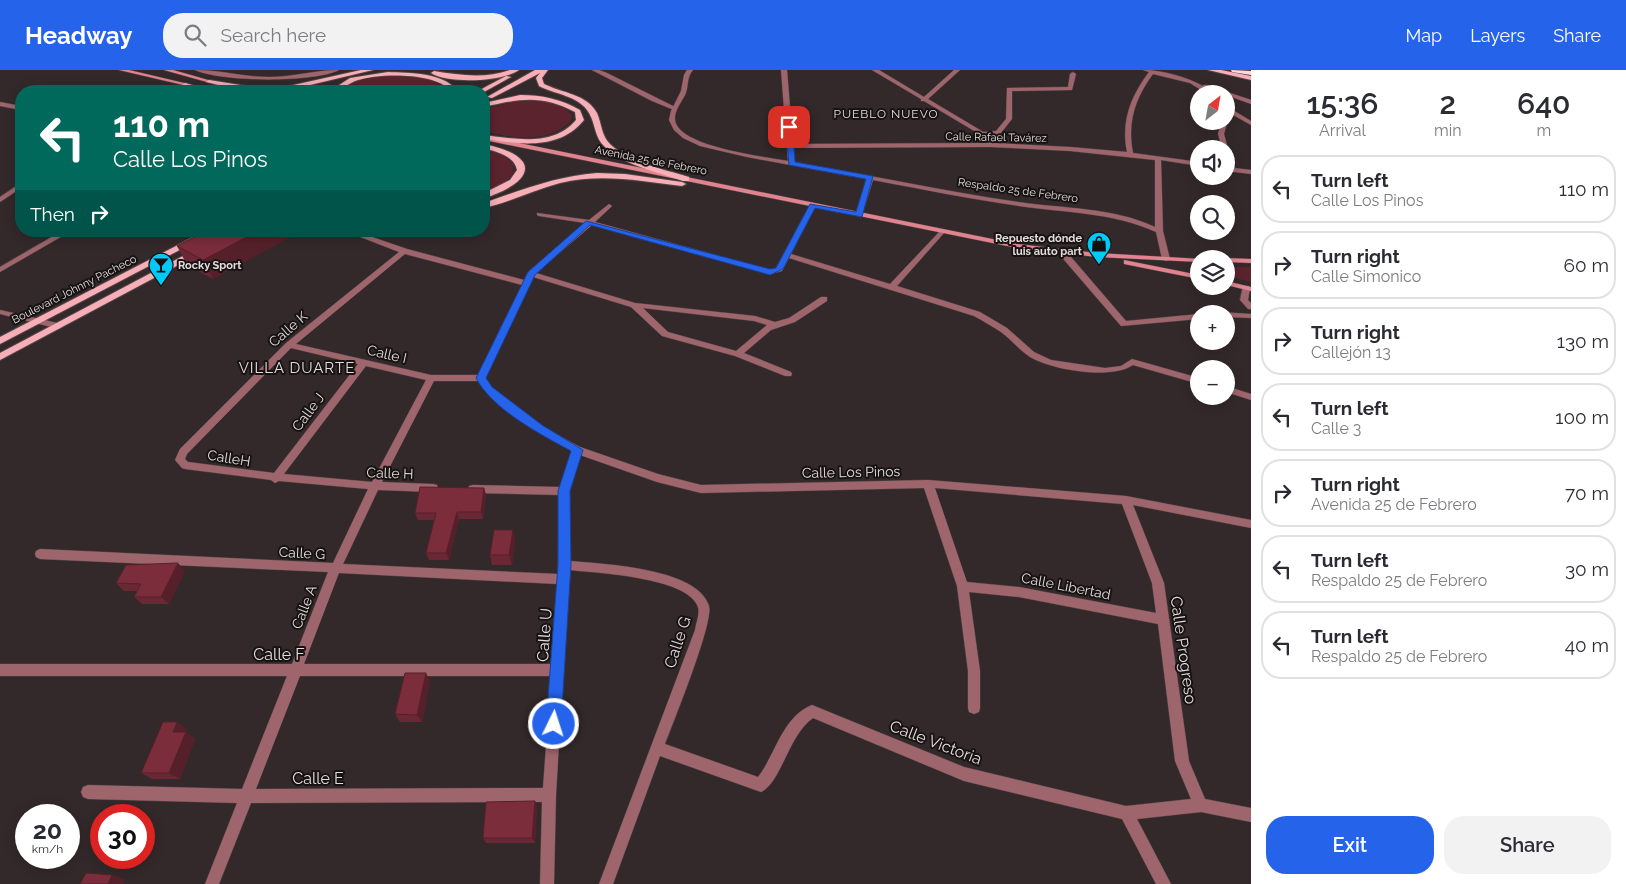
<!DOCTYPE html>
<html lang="en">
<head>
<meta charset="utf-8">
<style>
  :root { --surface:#fff; --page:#f2f2f3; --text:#2b2b33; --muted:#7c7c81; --line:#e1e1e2; --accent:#2563eb }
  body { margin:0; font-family:Raleway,sans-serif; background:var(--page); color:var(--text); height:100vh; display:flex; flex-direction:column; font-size:19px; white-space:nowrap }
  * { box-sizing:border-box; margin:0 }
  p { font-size:16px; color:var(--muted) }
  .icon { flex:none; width:28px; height:28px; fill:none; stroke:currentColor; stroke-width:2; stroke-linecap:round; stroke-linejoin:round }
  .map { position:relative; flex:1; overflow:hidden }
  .panel { display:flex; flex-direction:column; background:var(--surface); width:375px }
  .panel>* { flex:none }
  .top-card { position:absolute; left:15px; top:15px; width:475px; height:152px; border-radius:20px; box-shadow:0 2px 12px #0003; background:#00695c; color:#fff; overflow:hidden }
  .needle { width:32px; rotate:31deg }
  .controls { position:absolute; left:1190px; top:15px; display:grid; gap:10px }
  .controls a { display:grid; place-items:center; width:45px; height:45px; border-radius:50%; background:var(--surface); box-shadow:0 2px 12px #0003; font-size:25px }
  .speed { position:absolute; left:15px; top:734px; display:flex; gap:10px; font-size:25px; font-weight:700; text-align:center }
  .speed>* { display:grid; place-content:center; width:65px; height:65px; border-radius:50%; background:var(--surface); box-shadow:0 2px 12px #0003; line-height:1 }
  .speed small { font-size:12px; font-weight:400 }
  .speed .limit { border:8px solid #d22; background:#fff; color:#111 }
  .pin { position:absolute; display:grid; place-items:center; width:42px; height:42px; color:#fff; margin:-21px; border-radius:10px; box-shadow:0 2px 8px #0006 }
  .me { position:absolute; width:55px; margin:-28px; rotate:4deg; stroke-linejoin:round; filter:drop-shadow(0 0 4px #0008) }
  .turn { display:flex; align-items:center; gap:18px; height:105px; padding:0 15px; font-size:22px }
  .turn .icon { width:65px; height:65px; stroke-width:2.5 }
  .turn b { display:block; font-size:35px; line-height:42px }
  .then { display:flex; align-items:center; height:48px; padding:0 15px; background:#0003; gap:10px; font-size:19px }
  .eta { display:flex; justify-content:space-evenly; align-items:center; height:85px; text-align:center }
  .eta b { font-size:30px; font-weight:600; line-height:35px }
  .cta { display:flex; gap:10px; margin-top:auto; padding:10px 15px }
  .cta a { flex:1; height:58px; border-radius:20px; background:var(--accent); color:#fff; font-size:20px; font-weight:600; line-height:58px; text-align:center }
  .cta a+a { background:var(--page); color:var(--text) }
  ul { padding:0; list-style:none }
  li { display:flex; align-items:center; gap:15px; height:68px; margin:0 10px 8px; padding:0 5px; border:2px solid var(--line); border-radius:20px }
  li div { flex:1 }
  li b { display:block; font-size:19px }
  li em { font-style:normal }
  header { display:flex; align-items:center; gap:30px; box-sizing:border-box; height:70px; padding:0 25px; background:var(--accent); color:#fff }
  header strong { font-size:24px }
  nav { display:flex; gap:28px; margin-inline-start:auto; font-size:18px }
  .search { width:350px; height:45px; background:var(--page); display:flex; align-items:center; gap:12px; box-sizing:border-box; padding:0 18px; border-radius:20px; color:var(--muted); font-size:19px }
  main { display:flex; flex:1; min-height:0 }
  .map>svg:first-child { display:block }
  .green { fill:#5b232d }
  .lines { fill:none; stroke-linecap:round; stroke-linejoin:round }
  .lane-casing { stroke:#504546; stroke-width:1 }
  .street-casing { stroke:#504546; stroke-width:1 }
  .secondary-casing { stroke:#504546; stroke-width:1 }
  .primary-casing { stroke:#504546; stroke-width:2 }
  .highway-casing { stroke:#504546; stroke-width:1 }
  .lane { fill:#9f656c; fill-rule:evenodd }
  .street { fill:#9f656c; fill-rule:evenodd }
  .secondary { fill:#e18490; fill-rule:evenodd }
  .primary { fill:#f7aeb6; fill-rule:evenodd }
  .highway { fill:#f8dadd; fill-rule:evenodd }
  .wall { fill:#6a2734 }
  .shaded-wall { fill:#56202a }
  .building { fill:#7b2d3c; stroke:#56202a }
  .route { fill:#2563eb; stroke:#184099 }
  .labels { text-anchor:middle; stroke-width:4; stroke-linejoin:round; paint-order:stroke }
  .far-street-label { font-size:11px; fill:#e3dbdc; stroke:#181313 }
  .far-poi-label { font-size:11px; font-weight:bold; fill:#e3dbdc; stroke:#181313; text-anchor:end }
  .far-neighbourhood-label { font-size:12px; letter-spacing:1px; fill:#e3dbdc; stroke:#181313 }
  .street-label { font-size:14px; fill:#e3dbdc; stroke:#181313 }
  .neighbourhood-label { font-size:15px; letter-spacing:1px; fill:#e3dbdc; stroke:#181313 }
  .near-street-label { font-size:16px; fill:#e3dbdc; stroke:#181313 }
</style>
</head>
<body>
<header>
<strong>Headway</strong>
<div class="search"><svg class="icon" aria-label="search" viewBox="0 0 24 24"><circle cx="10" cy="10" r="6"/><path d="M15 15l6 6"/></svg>Search here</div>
<nav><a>Map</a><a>Layers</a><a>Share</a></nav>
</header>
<main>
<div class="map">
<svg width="1251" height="814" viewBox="0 0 1251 814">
  <rect width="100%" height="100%" fill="#34292a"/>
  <g class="green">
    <path d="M379,5C400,5 432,4 447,21H340L351,13Z"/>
    <path d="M528,29C545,30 561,31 572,46L570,52C546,74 513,68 484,61V39Z"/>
    <path d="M484,79L504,86L513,93L514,102L506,112L484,122Z"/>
    <path d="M1226,197H1251V212L1226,206Z"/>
  </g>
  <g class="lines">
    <defs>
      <g id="lane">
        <path d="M592,0H599L607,3L677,38L674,40L652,31Z"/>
        <path d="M1073,2L1076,4L1072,20L1012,21V49L1000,64L983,66L980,64L983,62L996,61L1006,49L1007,18L1068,17L1070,4Z"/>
        <path d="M1224,51L1227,53L1224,64L1228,79L1226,80V79H1222L1218,64L1221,53Z"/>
        <path d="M1226,83L1229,85L1232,100L1227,99Z"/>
        <path d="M1059,180H1065L1126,251L1199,244V249L1121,256L1059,184Z"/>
        <path d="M1243,216H1249L1250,218L1248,230L1251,233V239H1248L1240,230Z"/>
        <path d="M1221,242L1251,244V248L1226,247V244H1220Z"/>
      </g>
      <g id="street">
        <path d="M195,0C220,0 244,7 269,7C293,7 316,0 339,0C314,13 220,12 195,0Z"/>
        <path d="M687,0H693C686,8 689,17 685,25C681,33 674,41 675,50C678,77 766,87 788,91L781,0H787L793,74L987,73L981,65L924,31H921V29L872,0H879L924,27L954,0H960L928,29L985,63L993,73L1070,77L1127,82C1121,52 1130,27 1149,2L1143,0C1162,0 1187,7 1203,16V15H1207L1251,30V34L1226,25V24L1205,18L1214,24H1207L1190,13L1153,4C1135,28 1127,53 1133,83L1199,92V96L1161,90L1163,161L1170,189L1166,191L1162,189L1156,162C1112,142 1066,143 1019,136C970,129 921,119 873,110L862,145L857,146L856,145L866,109L747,87L700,76L683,68L674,60L669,50L671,41L681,21L684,5ZM991,77L1070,81L1155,90V157C1112,137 1065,139 1018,132C943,121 869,105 794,92L793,78Z"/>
        <path d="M158,17L160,18V20L150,21Z"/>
        <path d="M0,32L21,36V40L0,36Z"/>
        <path d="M1226,36L1251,51V55L1226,41Z"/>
        <path d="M1226,97L1251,100V104L1226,101Z"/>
        <path d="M21,113V118L0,132V127Z"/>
        <path d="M813,133L816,135L791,184L890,214L940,161H944V163L897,216L980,242L1007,258L1034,282L1051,290L1105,298L1121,296L1132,289L1199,308V314L1133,295C1111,310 1052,300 1030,287C1019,280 1011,269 1001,262C992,256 983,251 974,246L789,188L782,201L770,204L592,155L536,203L635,233L755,246L775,252L789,248L821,227H827V231L795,252L771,260L744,283L791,302L792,304L791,306H785L735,286L662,266L631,237L533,207L485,308L491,317L541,356L580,377L658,404L701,415L928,410L1126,426L1251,450V458L1133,435L1164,513L1189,691L1205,729L1251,738V752L1201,742L1137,749L1171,814H1156L1122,749L964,711L813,648C789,664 781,713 761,722L660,686L613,814H599L695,560C696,553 700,544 698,537C688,507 597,503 569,500L556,725L554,814H540L542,732L251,733L219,814H205L237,733L88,729L83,727L81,722L83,717L88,715L242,719L287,606H0V594H292L328,502L40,489L36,487L35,484L36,481L40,479L333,493L368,419L279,411L275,413L271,410L185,399L182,398L175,390L180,379L286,273L399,182L345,161H355L407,179L524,210L528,202L585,153L539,146L537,145V143L589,150L609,134L612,136L611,137L595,152L770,200L776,198L810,135ZM405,184L522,215L478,305H431L296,274ZM643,238L754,251L767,255L736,281L668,262ZM291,278L358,294L274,403L188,392L185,389L187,384ZM366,296L426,310L372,412L284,404ZM434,311H478L485,321L535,360L572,381L560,417L473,415L469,416L468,419L469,422L473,423L559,425L558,504L343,494L378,420L433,422L437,421L438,418L437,415L433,414L382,412ZM580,385L657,412L701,423L924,418L957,516L968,601V638L969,642L974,644L979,642L980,638V601L969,522L1019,527L1158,554L1175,691L1191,729L1126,736L964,697L812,635C782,647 776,684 758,707L665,674C673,653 714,552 709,536C698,498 603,494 570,491L569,421ZM935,418L1122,434L1152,513L1156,543L1019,517L967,512ZM339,503L557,514L551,594H304ZM300,606H551L543,718L256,719Z"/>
        <path d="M62,161H71L0,202V197Z"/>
        <path d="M0,240L62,254L63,256L59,259L0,244Z"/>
        <path d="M1226,316L1251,324V330L1226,322Z"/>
      </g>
      <g id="secondary">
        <path d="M119,0H129L218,21H209Z"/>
        <path d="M164,0H173L247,21H239Z"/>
        <path d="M484,66L1017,174L1097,183L1202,189H1199V192L1097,187L1017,178L484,70Z"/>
        <path d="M1226,188L1251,189V193L1226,192V189H1223Z"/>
        <path d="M1124,190L1199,205V209L1124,194Z"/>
        <path d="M1226,211L1251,217V221L1226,215Z"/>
      </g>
      <g id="primary">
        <path d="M361,0H373L289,20L253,21L206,12L209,10L253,17L289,16Z"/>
        <path d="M510,0H519C502,12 448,14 431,3L434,1C459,5 485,9 510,0Z"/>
        <path d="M535,0H548L542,8L544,14C562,23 587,24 597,43C602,54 601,66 611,75C631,93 663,99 689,107V111H683C658,102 625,96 605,77C594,67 596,55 589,43C580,26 554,24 539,16L536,8L540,3L492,28L487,27Z"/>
        <path d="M1208,0H1221L1251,6V10Z"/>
        <path d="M388,2C409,3 444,2 457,21H451C436,2 379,3 358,10C348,13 340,22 330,21L350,8Z"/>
        <path d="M506,6L511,7L484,22L478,21Z"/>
        <path d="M185,13L207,20L208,21H199L183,16L182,15Z"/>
        <path d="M520,25C542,25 561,29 580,40L584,50C559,81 519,74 484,69V65C516,69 553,77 576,50L575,42C541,24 519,29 484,37V33Z"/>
        <path d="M484,74C496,77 515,81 523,92C534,110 496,125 484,128V123L510,110L517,100C514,85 496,82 484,78Z"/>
        <path d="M597,103L625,104L682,112L686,114L682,116C641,111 601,103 560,113C534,120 510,132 484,138V133C521,120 557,106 597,103Z"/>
        <path d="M205,161H216L0,274V267Z"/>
        <path d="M198,178L201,179V183L0,290V283Z"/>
      </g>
      <path id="highway" d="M1231,0L1251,1V5L1232,2Z"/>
    </defs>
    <use href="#lane" class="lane-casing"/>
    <use href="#street" class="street-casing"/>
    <use href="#secondary" class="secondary-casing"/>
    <use href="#primary" class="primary-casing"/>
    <use href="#highway" class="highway-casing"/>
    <use href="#lane" class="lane"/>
    <use href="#street" class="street"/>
    <use href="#secondary" class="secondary"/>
    <use href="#primary" class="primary"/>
    <use href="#highway" class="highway"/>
  </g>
  <g class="wall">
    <path d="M206,161L213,209L187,195L177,176Z"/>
    <path d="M484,418L486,425L483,449H459L449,490H429L426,483L435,450H418L415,443Z"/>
    <path d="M515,470L512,495H492L490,485Z"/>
    <path d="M185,501L169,534H142L134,527L137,521H124L116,513Z"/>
    <path d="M430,611L422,652H400L395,644Z"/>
    <path d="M187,659L186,662L195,669L180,709H152L141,703Z"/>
    <path d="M537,737L535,773H486L483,768Z"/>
  </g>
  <g class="shaded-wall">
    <path d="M258,161H302L213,209L203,190Z"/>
    <path d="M484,418L486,425L483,449L481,442Z"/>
    <path d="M457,442L459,449L449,490L446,483Z"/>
    <path d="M513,460L515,470L512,495L509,485Z"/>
    <path d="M178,493L185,501L169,534L161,527Z"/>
    <path d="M426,603L430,611L422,652L417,645Z"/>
    <path d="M177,652L187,659L186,662L195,669L180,709L169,703L173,662Z"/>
    <path d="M535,731L537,737L535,773L532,768Z"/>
    <path d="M112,805L125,809L123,814H108Z"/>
  </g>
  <g class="building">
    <path d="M206,161H258L203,190L177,176Z"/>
    <path d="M420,417L484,418L481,442H457L446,483H426L436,443H415Z"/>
    <path d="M494,460H513L509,485H490Z"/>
    <path d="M178,493L161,527H134L141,514L116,513L126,495Z"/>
    <path d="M405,603H426L417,645L395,644Z"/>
    <path d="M163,652H177L173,662H186L169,703H141Z"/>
    <path d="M535,731L532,768H483L486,732Z"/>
    <path d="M86,803L112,805L108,814H80Z"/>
  </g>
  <path class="route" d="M789,55L793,57L795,92L873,106L862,147L815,138L783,199L770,205L590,155L535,205L486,308L492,317L542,355L583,380L570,421L571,495L561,654L559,659L554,661L549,659L546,654L558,495V421L571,381C540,364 493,340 476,308L528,202L586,151L770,199L776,198L810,134L856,142L866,109L789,95L786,57Z"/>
  <defs>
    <symbol id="shop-pin" viewBox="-11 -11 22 30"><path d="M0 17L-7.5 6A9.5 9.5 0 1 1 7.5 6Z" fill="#00cbf8" stroke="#181313"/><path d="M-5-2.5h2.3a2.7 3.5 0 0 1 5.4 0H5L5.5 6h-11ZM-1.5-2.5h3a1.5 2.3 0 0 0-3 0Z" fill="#111"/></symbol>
    <symbol id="bar-pin" viewBox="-11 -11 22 30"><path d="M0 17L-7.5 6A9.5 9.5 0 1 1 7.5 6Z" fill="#00cbf8" stroke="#181313"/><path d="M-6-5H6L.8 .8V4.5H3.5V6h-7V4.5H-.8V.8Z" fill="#111"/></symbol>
  </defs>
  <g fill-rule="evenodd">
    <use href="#shop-pin" x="1085" y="160" width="28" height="38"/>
    <use href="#bar-pin" x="147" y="181" width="28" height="38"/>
  </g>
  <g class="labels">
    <g class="far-street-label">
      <text transform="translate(996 67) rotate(1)" y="4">Calle Rafael Tavárez</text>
      <text transform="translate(651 90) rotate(11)" y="4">Avenida 25 de Febrero</text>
      <text transform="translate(1018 120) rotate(8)" y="4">Respaldo 25 de Febrero</text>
      <text transform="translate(74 219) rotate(-27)" y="4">Boulevard Johnny Pacheco</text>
    </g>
    <g class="far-poi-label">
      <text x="1082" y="172">Repuesto dónde<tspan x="1082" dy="13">luis auto part</tspan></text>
      <text x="178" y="199" text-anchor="start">Rocky Sport</text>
    </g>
    <g class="far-neighbourhood-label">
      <text x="886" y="48">PUEBLO NUEVO</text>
    </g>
    <g class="street-label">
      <text transform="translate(288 259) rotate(-41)" y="5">Calle K</text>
      <text transform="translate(387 284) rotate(13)" y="5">Calle I</text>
      <text transform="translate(308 342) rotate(-53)" y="5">Calle J</text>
      <text transform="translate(229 388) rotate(9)" y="5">CalleH</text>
      <text transform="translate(851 402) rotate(-1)" y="5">Calle Los Pinos</text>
      <text transform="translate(390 403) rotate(2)" y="5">Calle H</text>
      <text transform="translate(302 483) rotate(3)" y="5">Calle G</text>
      <text transform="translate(1066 516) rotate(11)" y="5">Calle Libertad</text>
      <text transform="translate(304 537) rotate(-69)" y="5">Calle A</text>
    </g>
    <g class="neighbourhood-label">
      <text x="297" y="303">VILLA DUARTE</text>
    </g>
    <g class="near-street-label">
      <text transform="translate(544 565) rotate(-86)" y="6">Calle U</text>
      <text transform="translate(677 572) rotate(-72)" y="6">Calle G</text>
      <text transform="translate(1184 580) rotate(82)" y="6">Calle Progreso</text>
      <text x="279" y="590">Calle F</text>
      <text transform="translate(936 672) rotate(21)" y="6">Calle Victoria</text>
      <text x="318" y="714">Calle E</text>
    </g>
  </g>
</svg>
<div class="controls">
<a><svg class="needle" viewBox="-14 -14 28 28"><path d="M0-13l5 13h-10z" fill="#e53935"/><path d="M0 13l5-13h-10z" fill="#7c7c81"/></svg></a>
<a><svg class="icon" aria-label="sound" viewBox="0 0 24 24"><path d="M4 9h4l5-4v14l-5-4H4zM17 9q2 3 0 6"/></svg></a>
<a><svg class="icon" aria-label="search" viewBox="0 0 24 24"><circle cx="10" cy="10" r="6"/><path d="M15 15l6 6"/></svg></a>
<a><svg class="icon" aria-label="layers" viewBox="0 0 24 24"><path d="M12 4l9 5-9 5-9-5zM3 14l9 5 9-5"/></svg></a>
<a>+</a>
<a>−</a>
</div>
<div class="speed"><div>20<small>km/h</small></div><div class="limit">30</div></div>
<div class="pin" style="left:789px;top:57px;background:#d93025"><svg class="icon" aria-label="arrive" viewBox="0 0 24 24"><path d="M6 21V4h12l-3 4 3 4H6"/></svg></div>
<svg class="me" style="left:554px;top:654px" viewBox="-20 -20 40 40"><circle r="17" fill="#2563eb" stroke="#fff" stroke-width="3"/><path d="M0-11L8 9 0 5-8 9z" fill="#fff"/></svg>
<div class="top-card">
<div class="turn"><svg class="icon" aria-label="left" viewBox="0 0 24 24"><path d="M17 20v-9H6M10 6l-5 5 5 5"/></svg><div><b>110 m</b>Calle Los Pinos</div></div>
<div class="then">Then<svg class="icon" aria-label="right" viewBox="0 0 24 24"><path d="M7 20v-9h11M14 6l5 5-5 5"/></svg></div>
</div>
</div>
<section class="panel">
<div class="eta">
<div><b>15:36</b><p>Arrival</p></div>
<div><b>2</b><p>min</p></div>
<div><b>640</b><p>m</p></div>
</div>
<ul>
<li><svg class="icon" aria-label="left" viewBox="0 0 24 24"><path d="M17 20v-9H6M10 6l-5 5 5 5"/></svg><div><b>Turn left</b><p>Calle Los Pinos</p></div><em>110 m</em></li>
<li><svg class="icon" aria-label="right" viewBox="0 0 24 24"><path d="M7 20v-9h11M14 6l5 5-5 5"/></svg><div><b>Turn right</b><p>Calle Simonico</p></div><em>60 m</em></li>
<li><svg class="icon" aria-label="right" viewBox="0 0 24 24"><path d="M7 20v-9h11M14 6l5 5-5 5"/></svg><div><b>Turn right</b><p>Callejón 13</p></div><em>130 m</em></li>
<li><svg class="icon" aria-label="left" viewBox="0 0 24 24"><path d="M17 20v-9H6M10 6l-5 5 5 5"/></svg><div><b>Turn left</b><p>Calle 3</p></div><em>100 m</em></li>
<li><svg class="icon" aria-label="right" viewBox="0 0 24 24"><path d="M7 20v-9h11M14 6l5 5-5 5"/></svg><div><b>Turn right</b><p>Avenida 25 de Febrero</p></div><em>70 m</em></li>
<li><svg class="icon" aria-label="left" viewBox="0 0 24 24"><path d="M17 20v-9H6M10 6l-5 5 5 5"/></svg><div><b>Turn left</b><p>Respaldo 25 de Febrero</p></div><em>30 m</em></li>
<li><svg class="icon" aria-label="left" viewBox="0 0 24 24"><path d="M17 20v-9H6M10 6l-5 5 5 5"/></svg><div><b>Turn left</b><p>Respaldo 25 de Febrero</p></div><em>40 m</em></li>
</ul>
<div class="cta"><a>Exit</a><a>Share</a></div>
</section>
</main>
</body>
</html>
